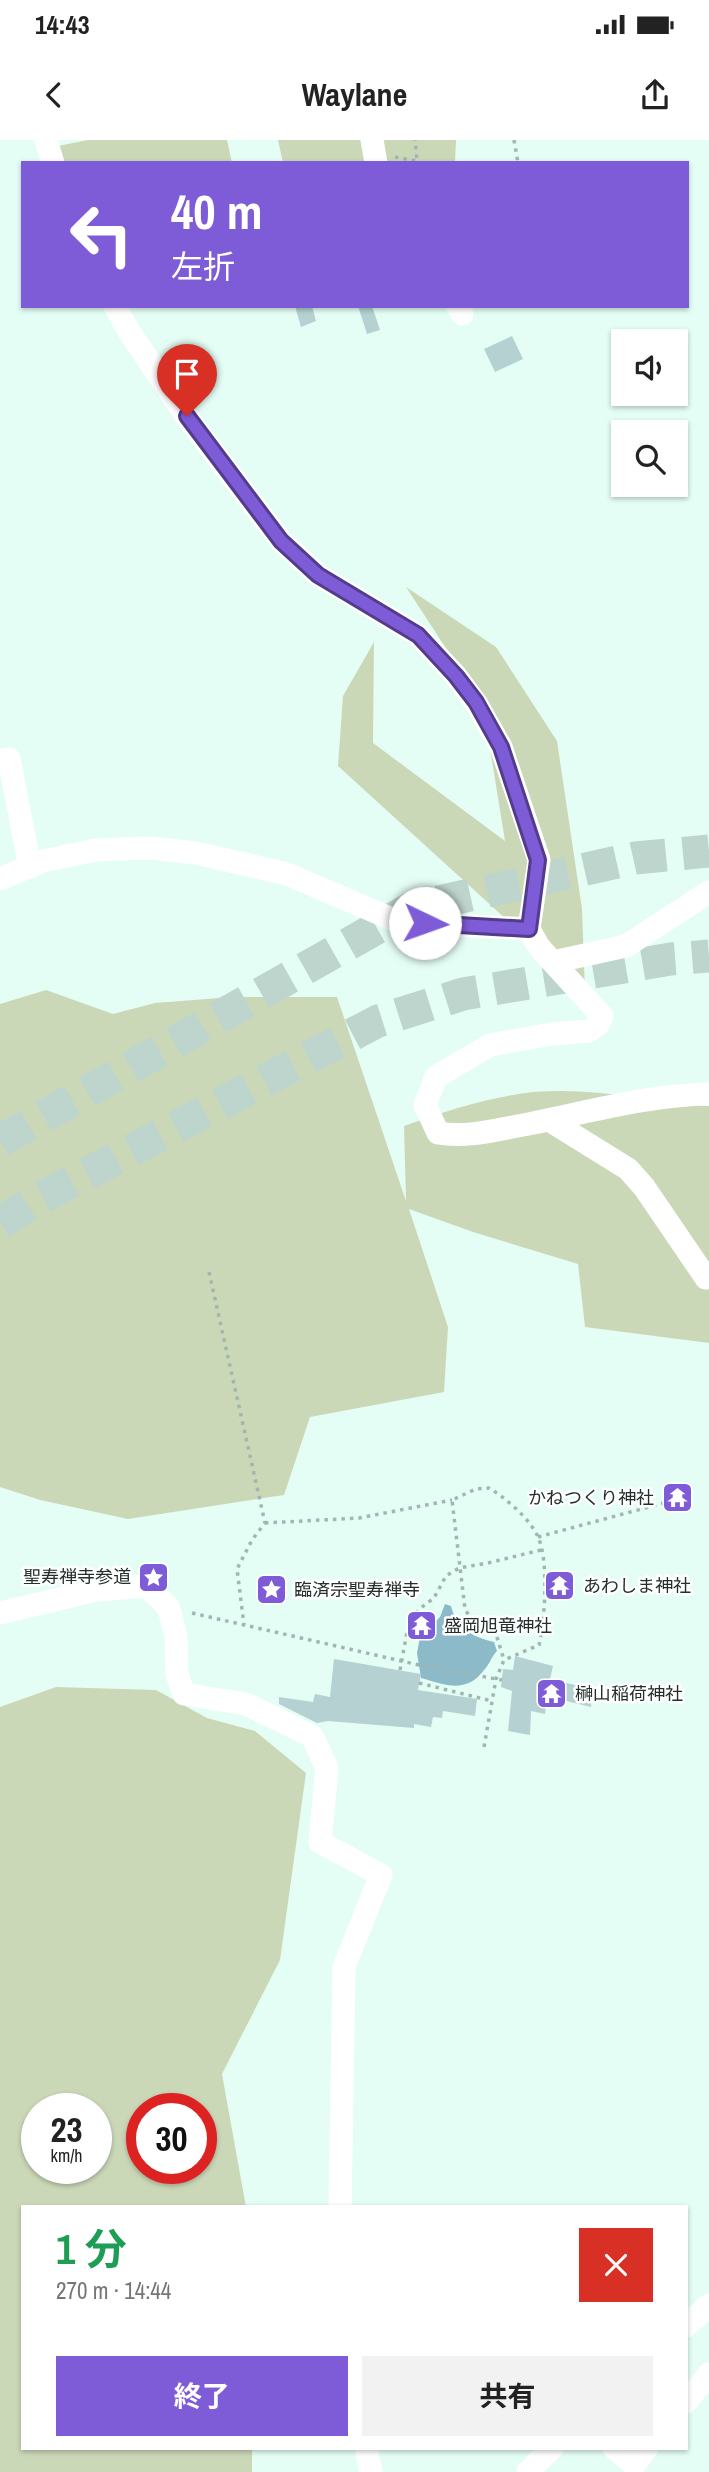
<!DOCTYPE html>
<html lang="ja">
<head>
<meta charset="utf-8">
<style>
  :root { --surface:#fff; --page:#f2f2f2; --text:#222; --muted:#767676; --accent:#7f5cd7 }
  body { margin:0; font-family:"Archivo Narrow","Noto Sans JP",sans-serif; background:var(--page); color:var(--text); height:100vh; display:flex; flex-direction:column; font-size:26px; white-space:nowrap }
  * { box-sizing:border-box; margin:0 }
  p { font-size:23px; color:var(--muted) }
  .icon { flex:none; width:38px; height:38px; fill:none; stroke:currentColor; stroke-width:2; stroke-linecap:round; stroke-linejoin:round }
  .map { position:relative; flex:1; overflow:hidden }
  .side { position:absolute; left:21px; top:2065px; width:667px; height:245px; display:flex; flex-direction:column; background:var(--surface); border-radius:0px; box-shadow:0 2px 5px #0004 }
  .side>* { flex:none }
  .top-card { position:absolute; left:21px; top:21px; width:668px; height:147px; border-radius:0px; box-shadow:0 2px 5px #0004; background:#7f5cd7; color:#fff; overflow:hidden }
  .buttons { position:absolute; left:611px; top:189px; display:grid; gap:14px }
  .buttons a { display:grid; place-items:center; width:77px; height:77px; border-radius:0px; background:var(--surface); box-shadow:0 2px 5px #0004; font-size:35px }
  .speed { position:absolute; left:21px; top:1953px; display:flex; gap:14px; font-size:35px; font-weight:700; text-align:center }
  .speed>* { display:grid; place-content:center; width:91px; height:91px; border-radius:50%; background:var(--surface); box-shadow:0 2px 5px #0004; line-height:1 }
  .speed small { font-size:18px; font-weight:400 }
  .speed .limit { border:10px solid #d22; background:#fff; color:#111 }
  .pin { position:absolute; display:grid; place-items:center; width:60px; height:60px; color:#fff; margin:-72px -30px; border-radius:50% 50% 50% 0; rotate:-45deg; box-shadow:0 0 7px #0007 }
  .pin .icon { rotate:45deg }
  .me { position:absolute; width:77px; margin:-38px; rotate:93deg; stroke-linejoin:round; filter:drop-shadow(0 0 5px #0008) }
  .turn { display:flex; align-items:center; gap:24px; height:147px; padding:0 35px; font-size:32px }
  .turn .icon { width:91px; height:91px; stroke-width:2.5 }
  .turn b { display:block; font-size:49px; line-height:60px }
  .round { display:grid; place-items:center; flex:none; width:74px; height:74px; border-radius:0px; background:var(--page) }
  .summary { display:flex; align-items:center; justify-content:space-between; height:119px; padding:0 35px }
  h1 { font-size:42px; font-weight:700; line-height:52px; color:#1e9e55 }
  .button { display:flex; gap:14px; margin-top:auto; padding:14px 35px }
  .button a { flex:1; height:80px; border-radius:0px; background:var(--accent); color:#fff; font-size:28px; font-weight:700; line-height:80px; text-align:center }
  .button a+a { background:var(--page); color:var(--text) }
  .status { display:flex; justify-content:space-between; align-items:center; height:49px; padding:0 35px; background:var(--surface); direction:ltr }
  .status svg { height:19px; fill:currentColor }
  header { display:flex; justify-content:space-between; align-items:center; height:91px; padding:0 35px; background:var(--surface); font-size:32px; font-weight:700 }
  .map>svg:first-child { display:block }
  .green { fill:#cbd8b8; fill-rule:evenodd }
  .water { fill:#8dbac9 }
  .building { fill:#b5d1d1 }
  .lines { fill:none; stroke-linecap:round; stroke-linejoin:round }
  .highway-tunnel { stroke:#bed5cd; stroke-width:33; stroke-dasharray:33 17; stroke-linecap:butt }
  .path { stroke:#a2b6af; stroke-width:3.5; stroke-dasharray:3.5 5; stroke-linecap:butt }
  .minor { stroke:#fff; stroke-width:23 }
  .route-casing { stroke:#533c8c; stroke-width:18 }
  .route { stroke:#7f5cd7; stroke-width:12 }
  .labels { text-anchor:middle; stroke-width:5; stroke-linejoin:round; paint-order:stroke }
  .poi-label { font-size:18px; fill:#252f2c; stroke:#fff; text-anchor:start }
</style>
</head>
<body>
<div class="status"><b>14:43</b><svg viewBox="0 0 49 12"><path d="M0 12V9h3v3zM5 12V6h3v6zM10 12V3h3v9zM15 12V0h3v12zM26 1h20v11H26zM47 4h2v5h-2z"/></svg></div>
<header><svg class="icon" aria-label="back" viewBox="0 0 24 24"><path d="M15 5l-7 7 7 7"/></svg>Waylane<svg class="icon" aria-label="share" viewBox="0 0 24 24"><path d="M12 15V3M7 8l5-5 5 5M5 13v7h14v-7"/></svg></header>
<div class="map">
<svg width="709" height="2332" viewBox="0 0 709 2332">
  <rect width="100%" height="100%" fill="#e4fef5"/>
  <g class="green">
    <path d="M88,0H227L232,23H49L53,7Z"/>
    <path d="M278,0H456L455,23H283Z"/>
    <path d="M406,447L496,507L557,601L582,769L585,851L338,626L343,556L374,502L373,603L505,701L483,565Z"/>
    <path d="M46,850L113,874L155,863L232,857H337L406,1061L404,986C445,971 489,957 533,952C589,947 653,960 709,966V1203L585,1187L578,1124L473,1092L409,1069L448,1187L444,1252L310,1277L284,1355L128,1379L40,1360L0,1347V864Z"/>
    <path d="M56,1547L156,1550L207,1578L255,1591L306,1633L280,1820L222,1934L246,2067H23V2308H252V2332H0V1567ZM37,1969H96V2028H37ZM142,1969H201V2028H142Z"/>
  </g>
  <path class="water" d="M445,1464L451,1466C457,1489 473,1497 494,1502L497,1511C491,1517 490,1524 484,1530C466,1554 446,1545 421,1538L417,1513L420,1497L440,1477Z"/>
  <g class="building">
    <path d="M295,166H312L316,181L301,187Z"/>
    <path d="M358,166H372L380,190L367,194Z"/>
    <path d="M512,196L523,219L495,232L484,209Z"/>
    <path d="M515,1516L553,1526L550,1539L592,1549L591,1567L558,1559L556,1566L546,1563L545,1574L531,1571L530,1595L508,1591L512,1551L501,1547L503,1529L513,1530Z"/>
    <path d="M334,1519L421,1534L418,1550L477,1559L475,1576L443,1571L442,1578L433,1577L431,1587L414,1584V1588L328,1581L317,1583L279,1564V1557L313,1562L315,1554L330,1557Z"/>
  </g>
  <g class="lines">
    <g class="highway-tunnel">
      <path d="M0,1001L412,768L635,718L709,711"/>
      <path d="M0,1083L31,1063L378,881L463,854L671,819L709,816"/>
    </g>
    <g class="path">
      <path d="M514,0L518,23"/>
      <path d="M395,17L417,21L415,0"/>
      <path d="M209,1132L265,1383L252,1400L237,1429L244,1485"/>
      <path d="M265,1383L359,1378L452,1360"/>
      <path d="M538,1397L671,1361"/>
      <path d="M192,1473L419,1525L502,1540"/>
      <path d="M400,1530L407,1492L418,1470L434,1458L446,1436L459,1428L488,1423L541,1410"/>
      <path d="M419,1543L492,1561"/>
      <path d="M484,1607L496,1539L504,1520L539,1505C545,1479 549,1421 538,1397C530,1379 506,1358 489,1348L476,1349L452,1360L465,1469L475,1486L496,1494L504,1520"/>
    </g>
    <g class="minor">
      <path d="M46,0L53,23"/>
      <path d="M372,0L376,23"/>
      <path d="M115,166L128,190L187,277L281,401L318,435L418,495L456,536L476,563L501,607L539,720L529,789L539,807L602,876L598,885L589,891L552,894L490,905L436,937L425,965L438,993C466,998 496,990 523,985C585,973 646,955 709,954"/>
      <path d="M457,166L462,174"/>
      <path d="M0,620L9,619L30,727"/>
      <path d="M0,739L43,721L96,710L151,708L196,713L287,734L399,782L529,789"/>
      <path d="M553,822L626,806L709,752"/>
      <path d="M549,980L628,1029L644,1047L706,1138"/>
      <path d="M0,1473L96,1450L147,1446L169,1468L176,1497L177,1534L184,1554L246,1564L312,1596L327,1628L320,1702L381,1735L344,1827L340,2067"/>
      <path d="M686,2186L709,2165"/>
      <path d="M686,2262L709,2234"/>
      <path d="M366,2308L371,2332"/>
      <path d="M614,2308L634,2325L647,2308"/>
      <path d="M528,2332L552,2308"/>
    </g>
  </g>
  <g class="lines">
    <defs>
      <path id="route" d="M187,276L281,401L318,435L418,495L456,536L476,562L501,607L538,720L529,789L425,783"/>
    </defs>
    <use href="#route" class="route-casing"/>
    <use href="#route" class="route"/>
  </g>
  <defs>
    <symbol id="temple-square" viewBox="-11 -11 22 22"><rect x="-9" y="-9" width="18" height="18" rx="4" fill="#7f5cd7" stroke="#fff"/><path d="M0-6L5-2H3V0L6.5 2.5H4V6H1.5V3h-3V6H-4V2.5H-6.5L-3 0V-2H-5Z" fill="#fff"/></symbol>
    <symbol id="sight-square" viewBox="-11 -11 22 22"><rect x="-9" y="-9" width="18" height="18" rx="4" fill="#7f5cd7" stroke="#fff"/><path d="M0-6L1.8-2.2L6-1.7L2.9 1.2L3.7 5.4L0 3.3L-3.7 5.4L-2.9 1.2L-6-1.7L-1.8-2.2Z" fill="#fff"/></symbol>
  </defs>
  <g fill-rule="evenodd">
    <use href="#temple-square" x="660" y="1340" width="35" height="35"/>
    <use href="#sight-square" x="136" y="1420" width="35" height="35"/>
    <use href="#temple-square" x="542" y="1428" width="35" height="35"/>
    <use href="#sight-square" x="254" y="1432" width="35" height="35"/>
    <use href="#temple-square" x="404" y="1468" width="35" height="35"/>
    <use href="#temple-square" x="534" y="1536" width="35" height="35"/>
  </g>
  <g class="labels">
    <g class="poi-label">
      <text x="654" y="1364" text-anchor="end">かねつくり神社</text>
      <text x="131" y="1443" text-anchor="end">聖寿禅寺参道</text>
      <text x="583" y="1452">あわしま神社</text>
      <text x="294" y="1456">臨済宗聖寿禅寺</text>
      <text x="444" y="1492">盛岡旭竜神社</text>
      <text x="575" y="1560">榊山稲荷神社</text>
    </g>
  </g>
</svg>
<div class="buttons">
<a><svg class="icon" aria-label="sound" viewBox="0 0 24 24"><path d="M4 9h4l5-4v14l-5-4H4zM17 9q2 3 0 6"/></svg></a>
<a><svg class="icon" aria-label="search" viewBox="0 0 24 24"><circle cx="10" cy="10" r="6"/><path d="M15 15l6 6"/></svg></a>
</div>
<div class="speed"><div>23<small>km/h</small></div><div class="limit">30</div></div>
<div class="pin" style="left:187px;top:276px;background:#d93025"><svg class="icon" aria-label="arrive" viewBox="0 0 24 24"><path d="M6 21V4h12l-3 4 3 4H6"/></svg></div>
<svg class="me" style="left:425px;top:783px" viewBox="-20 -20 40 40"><circle r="19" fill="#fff"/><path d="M0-13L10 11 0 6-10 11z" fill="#7f5cd7"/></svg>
<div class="top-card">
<div class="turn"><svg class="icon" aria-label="left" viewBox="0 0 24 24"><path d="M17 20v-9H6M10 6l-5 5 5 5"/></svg><div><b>40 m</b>左折</div></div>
</div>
<section class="side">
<div class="summary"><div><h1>1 分</h1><p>270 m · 14:44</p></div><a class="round" style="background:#d93025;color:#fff"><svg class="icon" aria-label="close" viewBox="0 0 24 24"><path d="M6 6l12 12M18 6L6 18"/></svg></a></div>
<div class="button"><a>終了</a><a>共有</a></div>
</section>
</div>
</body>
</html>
